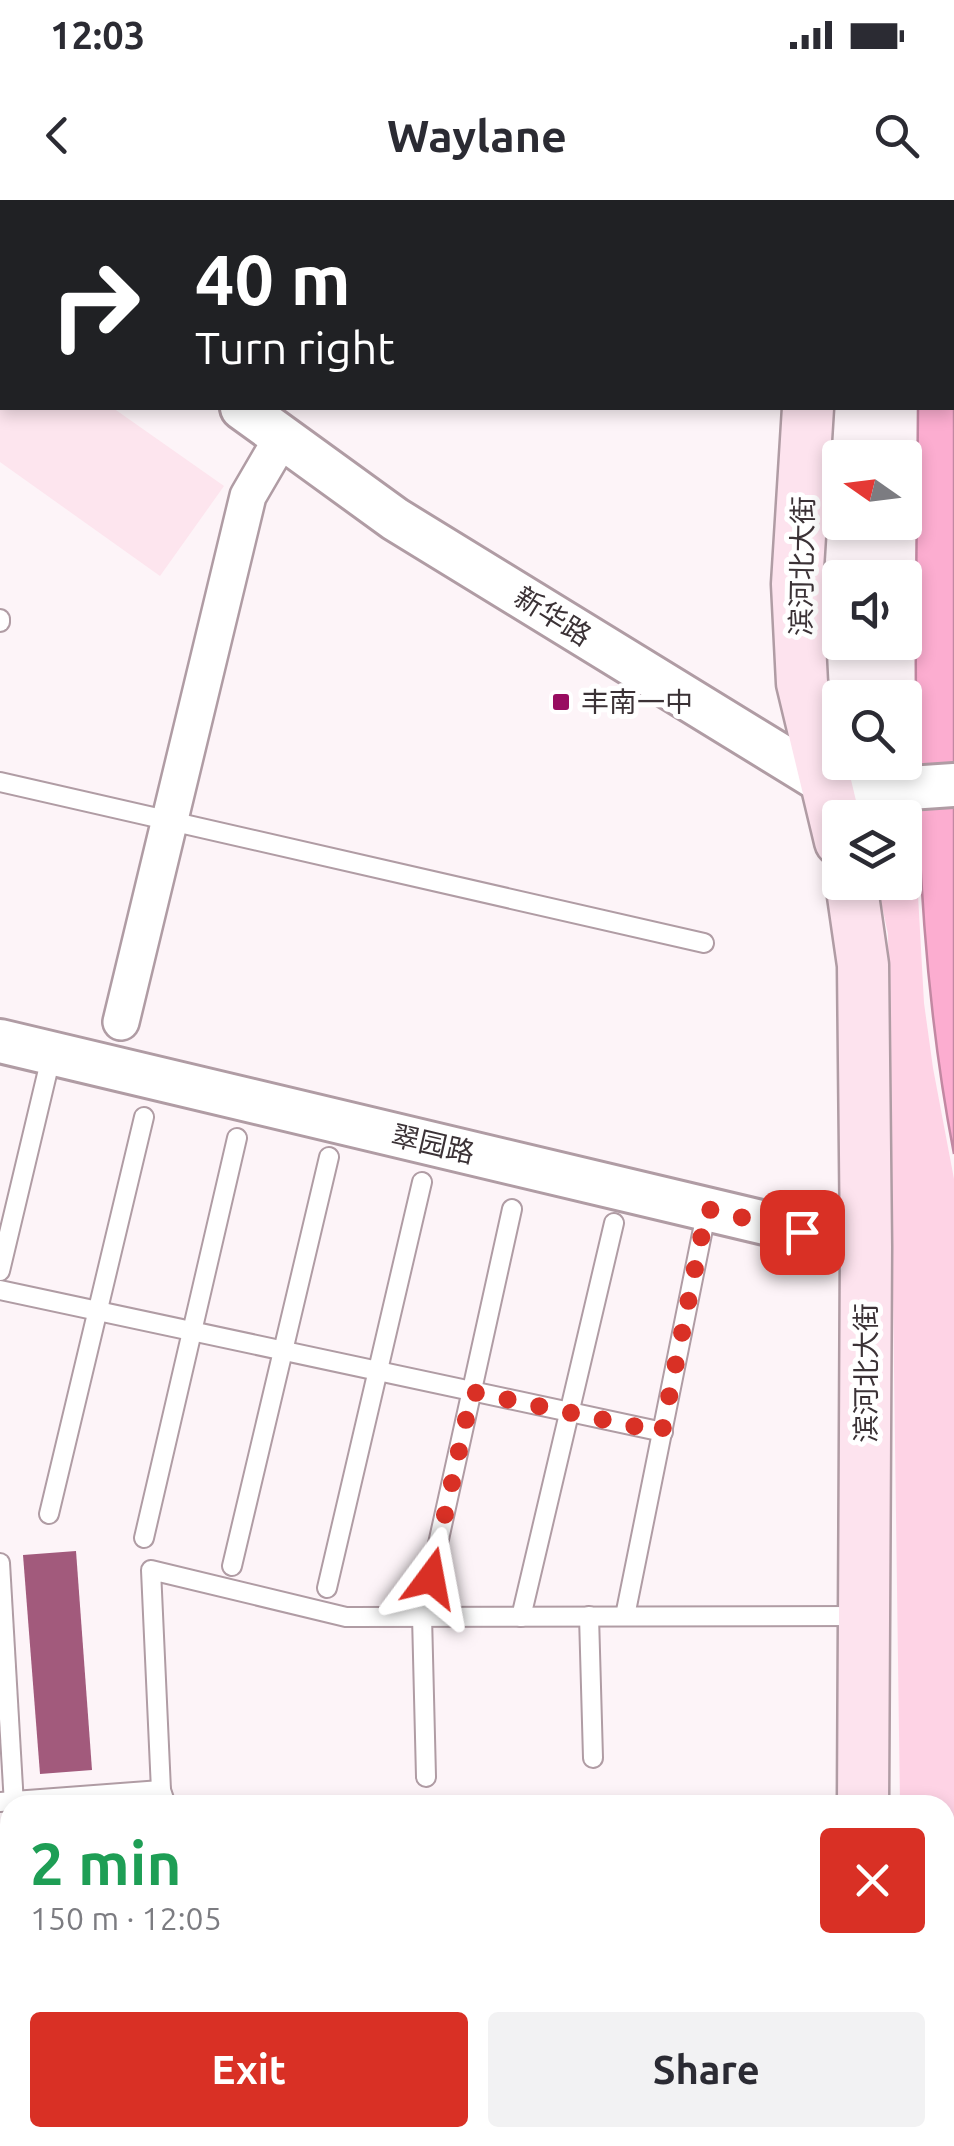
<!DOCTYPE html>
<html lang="en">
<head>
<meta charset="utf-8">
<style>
  :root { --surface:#fff; --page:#f2f2f3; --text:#2b2b33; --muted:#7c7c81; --accent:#d93025 }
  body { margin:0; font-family:Ubuntu,"Noto Sans SC",sans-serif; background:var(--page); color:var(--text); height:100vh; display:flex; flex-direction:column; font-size:38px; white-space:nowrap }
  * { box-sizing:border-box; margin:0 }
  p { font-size:32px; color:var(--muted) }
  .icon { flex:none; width:55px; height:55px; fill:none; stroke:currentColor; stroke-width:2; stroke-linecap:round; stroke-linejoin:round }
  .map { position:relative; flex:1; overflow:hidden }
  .details { position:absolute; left:0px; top:1595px; width:955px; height:352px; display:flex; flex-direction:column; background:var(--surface); border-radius:30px 30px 0 0; box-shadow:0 5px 15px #0003 }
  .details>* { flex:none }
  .guide { position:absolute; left:0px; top:0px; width:955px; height:210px; box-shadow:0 5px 15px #0003; background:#202124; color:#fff; overflow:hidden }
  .needle { width:65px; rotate:284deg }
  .controls { position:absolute; left:822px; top:240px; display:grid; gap:20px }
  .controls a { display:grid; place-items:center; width:100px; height:100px; border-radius:10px; background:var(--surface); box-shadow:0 5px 15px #0003; font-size:50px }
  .pin { position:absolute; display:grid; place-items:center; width:85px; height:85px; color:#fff; margin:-42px; border-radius:20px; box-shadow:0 5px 15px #0006 }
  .me { position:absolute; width:110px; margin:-55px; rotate:13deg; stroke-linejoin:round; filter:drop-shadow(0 0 8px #0008) }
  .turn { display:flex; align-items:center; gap:35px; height:210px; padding:0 30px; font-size:45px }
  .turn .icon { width:130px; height:130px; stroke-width:2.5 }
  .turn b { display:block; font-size:70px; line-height:85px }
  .round { display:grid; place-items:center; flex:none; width:105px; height:105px; border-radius:10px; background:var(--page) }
  .overview { display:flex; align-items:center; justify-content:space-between; height:170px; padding:0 30px }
  h1 { font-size:60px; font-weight:700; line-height:75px; color:#1e9e55 }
  .primary-button { display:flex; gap:20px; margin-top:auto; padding:20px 30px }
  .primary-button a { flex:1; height:115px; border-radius:10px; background:var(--accent); color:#fff; font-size:40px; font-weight:700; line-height:115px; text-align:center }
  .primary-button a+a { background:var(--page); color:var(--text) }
  .status { display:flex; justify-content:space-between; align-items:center; height:70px; padding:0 50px; background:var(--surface); direction:ltr }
  .status svg { height:28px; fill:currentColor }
  header { display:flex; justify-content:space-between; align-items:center; height:130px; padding:0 30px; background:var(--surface); font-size:45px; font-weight:700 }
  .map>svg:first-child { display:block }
  .built { fill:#fde5ee }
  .green { fill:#fed3e5 }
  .water { fill:#fcadd0; stroke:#c288a2; stroke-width:2.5 }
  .building { fill:#a25a7c }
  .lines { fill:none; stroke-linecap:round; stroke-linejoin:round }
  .service-casing { stroke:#b09ca4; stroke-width:22 }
  .minor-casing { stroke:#b09ca4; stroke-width:40 }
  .tertiary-casing { stroke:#b09ca4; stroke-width:48 }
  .secondary-casing { stroke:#b09ca4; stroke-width:55 }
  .service { stroke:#fff; stroke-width:18 }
  .minor { stroke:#fff; stroke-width:35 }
  .tertiary { stroke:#fff; stroke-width:42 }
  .secondary { stroke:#fde3ee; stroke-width:50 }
  .route { stroke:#d93025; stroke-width:18; stroke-dasharray:0 32.4 }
  .poi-dot { fill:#980d61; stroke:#fff; stroke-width:4 }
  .labels { text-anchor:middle; stroke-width:10; stroke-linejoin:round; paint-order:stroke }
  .street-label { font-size:28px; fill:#3b3236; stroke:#fff }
  .poi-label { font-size:28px; fill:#3b3236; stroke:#fff; text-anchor:start }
</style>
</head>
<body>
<div class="status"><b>12:03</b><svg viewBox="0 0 49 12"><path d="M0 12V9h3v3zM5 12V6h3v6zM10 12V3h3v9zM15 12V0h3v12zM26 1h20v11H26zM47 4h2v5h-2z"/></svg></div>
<header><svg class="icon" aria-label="back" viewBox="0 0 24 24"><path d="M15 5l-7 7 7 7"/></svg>Waylane<svg class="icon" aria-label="search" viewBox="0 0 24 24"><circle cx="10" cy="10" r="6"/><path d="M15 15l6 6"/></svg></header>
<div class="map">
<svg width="954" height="1946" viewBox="0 0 954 1946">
  <rect width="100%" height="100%" fill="#fdf4f8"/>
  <path class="built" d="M0,127L2,208H113L224,286L160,376L0,262Z"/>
  <path class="green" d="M877,683H898L918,695L924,803L933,868L954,979V1946H905V1938H945V1605H900L888,734Z"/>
  <path class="water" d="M932,0H954V954C906,707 916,457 918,208H952V2H932Z"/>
  <path class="building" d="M76,1351L92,1570L40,1574L23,1355Z"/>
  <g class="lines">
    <defs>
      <g id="service">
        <path d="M398,2L400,0"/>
        <path d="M594,2V0"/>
        <path d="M0,419V422"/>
        <path d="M0,582L704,743"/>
        <path d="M0,1071L52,853"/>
        <path d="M0,1090L663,1232"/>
        <path d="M49,1314L144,917"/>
        <path d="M144,1338L237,938"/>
        <path d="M0,1363L14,1605"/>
        <path d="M232,1366L329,957"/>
        <path d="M327,1388L422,982"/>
        <path d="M589,1416L593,1558"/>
        <path d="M625,1416L707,1009"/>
        <path d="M521,1417L614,1023"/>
        <path d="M426,1577L422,1416L512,1009"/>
        <path d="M0,1602L161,1590"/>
        <path d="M166,1605L161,1590L151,1370L346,1417L860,1416"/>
        <path d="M0,1835H10"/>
      </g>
      <path id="minor" d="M121,822L248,296L283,236"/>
      <g id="tertiary">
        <path d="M0,40L2,41"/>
        <path d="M242,208L395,319L825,583L880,590L954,585"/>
        <path d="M0,841L866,1047"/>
        <path d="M0,1931L10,1930"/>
      </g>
      <g id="secondary">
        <path d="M820,2V0"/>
        <path d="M808,208L797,384L802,483L840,641"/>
        <path d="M851,682L863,765L866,1047L863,1605"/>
        <path d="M866,1938V1946"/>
      </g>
    </defs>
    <use href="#service" class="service-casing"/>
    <use href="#minor" class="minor-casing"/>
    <use href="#tertiary" class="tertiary-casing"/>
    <use href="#secondary" class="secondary-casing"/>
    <use href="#service" class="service"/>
    <use href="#minor" class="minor"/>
    <use href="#tertiary" class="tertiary"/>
    <use href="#secondary" class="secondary"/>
  </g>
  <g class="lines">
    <path class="route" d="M431,1378L472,1192L662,1232L707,1009L802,1032"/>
  </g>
  <rect class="poi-dot" x="551" y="492" width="20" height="20" rx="5"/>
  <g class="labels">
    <g class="street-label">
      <text transform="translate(802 366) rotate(-89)" y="10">滨河北大街</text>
      <text transform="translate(553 416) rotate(32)" y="10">新华路</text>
      <text transform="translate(433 944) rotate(13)" y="10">翠园路</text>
      <text transform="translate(866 1173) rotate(-90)" y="10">滨河北大街</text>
    </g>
    <g class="poi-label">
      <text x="581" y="512">丰南一中</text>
    </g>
  </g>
</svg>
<div class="controls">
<a><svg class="needle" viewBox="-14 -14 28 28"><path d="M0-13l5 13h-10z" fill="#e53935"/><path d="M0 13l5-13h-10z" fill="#7c7c81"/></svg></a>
<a><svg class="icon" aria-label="sound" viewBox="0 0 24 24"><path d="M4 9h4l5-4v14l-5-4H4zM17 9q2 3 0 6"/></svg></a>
<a><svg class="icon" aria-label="search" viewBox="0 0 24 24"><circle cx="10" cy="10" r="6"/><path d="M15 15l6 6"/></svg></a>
<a><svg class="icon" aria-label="layers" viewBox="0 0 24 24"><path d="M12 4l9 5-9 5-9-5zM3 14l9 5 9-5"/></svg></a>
</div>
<div class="pin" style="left:802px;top:1032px;background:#d93025"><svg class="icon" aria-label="arrive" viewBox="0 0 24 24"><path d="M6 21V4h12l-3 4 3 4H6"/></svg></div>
<svg class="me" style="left:431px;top:1378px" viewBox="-20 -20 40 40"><path d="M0-17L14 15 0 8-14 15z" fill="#d93025" stroke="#fff" stroke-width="4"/></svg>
<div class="guide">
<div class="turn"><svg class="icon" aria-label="right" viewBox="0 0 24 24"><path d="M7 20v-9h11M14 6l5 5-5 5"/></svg><div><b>40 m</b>Turn right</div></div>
</div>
<section class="details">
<div class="overview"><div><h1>2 min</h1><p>150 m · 12:05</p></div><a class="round" style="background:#d93025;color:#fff"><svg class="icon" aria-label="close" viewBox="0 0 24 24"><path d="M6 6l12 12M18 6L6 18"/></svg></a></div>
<div class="primary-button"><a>Exit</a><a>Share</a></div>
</section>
</div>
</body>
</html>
